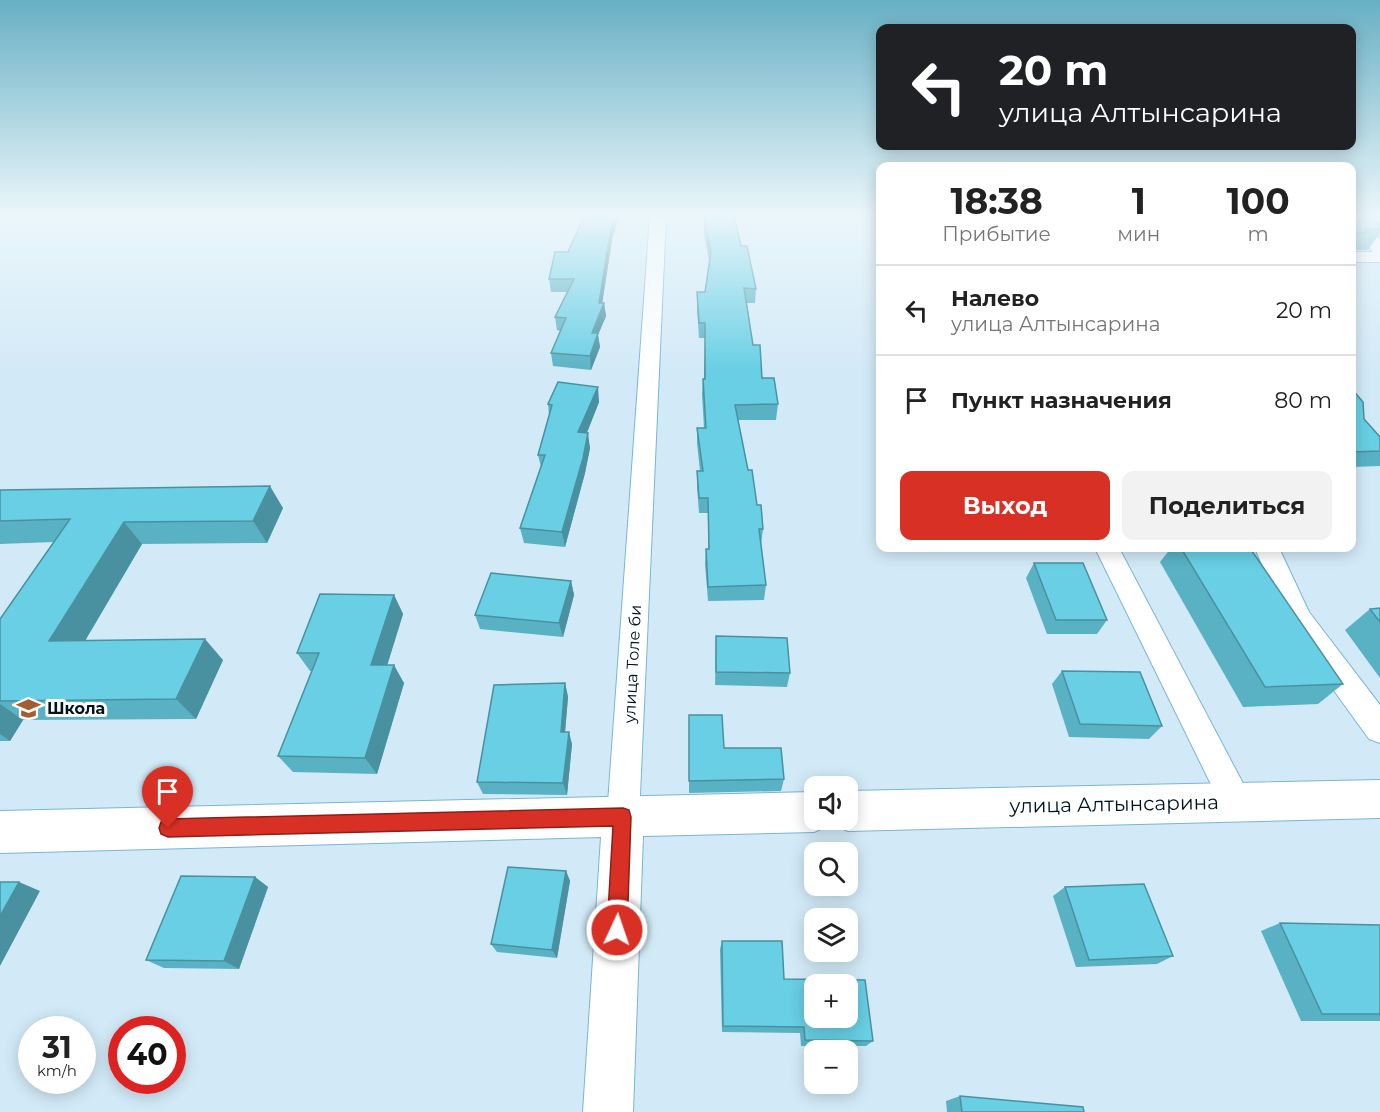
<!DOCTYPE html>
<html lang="ru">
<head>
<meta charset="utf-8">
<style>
  :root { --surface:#fff; --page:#f2f2f2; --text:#222; --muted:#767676; --line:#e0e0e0; --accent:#d93025 }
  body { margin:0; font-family:Montserrat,sans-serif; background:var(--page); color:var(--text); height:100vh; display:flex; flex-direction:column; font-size:22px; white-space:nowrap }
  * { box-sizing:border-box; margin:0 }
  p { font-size:20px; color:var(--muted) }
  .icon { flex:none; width:33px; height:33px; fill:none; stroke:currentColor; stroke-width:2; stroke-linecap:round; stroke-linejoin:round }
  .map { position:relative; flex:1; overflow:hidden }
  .details { position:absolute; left:876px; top:162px; width:480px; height:390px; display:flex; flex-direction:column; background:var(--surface); border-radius:12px; box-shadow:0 3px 15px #0003 }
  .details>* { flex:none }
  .hud { position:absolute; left:876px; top:24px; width:480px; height:126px; border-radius:12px; box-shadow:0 3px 15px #0003; background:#202124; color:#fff; overflow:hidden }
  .controls { position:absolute; left:804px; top:776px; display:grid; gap:12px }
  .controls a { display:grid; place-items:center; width:54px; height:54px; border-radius:12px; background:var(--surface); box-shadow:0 3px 15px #0003; font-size:30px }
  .speed { position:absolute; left:18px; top:1016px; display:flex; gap:12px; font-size:30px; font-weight:700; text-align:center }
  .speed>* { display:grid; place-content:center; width:78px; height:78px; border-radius:50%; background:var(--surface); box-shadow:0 3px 15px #0003; line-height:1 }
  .speed small { font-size:15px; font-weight:400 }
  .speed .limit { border:9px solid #d22; background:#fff; color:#111 }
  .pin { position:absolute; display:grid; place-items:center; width:51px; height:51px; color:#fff; margin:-62px -26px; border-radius:50% 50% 50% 0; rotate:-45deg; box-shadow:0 0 6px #0007 }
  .pin .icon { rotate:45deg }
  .me { position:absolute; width:66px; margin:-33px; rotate:3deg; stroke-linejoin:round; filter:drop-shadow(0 0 4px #0008) }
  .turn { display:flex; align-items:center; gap:21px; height:126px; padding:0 24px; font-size:27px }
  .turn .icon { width:78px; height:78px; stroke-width:2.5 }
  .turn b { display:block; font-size:42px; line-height:51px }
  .eta { display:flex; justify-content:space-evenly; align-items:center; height:102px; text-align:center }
  .eta b { font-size:36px; font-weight:700; line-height:42px }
  .button { display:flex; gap:12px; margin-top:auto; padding:12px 24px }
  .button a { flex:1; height:69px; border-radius:12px; background:var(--accent); color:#fff; font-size:24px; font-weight:700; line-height:69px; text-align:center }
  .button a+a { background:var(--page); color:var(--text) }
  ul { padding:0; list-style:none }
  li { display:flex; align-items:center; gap:18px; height:90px; padding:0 24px; border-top:2px solid var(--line) }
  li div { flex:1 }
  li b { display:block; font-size:22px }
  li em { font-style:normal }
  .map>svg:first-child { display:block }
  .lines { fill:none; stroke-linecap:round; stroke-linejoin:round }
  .minor-casing { stroke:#7ab5d4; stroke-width:2 }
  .tertiary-casing { stroke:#7ab5d4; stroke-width:2 }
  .minor { fill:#fff; fill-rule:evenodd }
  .tertiary { fill:#fff; fill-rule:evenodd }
  .wall { fill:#59b2c4 }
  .shaded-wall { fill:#4991a0 }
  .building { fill:#68cfe4; stroke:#4991a0; stroke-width:1.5; fill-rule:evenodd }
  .route { fill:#d93025; stroke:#8d1f18; stroke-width:1.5 }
  .labels { text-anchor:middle; stroke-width:6; stroke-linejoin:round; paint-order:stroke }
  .street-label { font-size:16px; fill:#00131f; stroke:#fff }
  .poi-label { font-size:16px; font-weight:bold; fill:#00131f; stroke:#fff; text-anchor:start }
  .near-street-label { font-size:20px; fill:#00131f; stroke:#fff }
</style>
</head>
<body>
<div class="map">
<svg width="1380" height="1112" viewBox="0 0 1380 1112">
  <rect width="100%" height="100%" fill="#d2eaf7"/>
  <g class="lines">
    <defs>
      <g id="minor">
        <path d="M650,216H666L639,817L635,828L623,833L611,828L607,817Z"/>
        <path d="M1352,216L1358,217L1380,239V262H1352V252H1373L1352,229Z"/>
        <path d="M1095,548H1119L1247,791L1252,802L1247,813L1236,818L1225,813Z"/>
        <path d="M1255,548H1279L1309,612L1380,705V743L1369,739L1288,627Z"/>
      </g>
      <path id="tertiary" d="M1380,780V818L848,831L834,825L831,819L828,826L814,832L643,836L633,1112H583L601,837L0,853V811L814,792V819H848V791Z"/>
    </defs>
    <use href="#minor" class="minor-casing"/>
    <use href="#tertiary" class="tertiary-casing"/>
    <use href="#minor" class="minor"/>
    <use href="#tertiary" class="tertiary"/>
  </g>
  <g class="wall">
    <path d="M704,216H734L741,246L756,289L755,303H747L753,345L762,378L778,404L776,420H738L748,470L763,529L761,544L766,585L764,600L708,601L705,564L706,549H708V513H699L697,486V471H700L697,443V428H704L702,394L703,379H704L705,338H699L697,307V292H705L709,261L704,233Z"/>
    <path d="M1352,216L1380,225V233L1368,250H1353L1352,252Z"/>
    <path d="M612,240L602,303H604L606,316L598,335L600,347L591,370L553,366L551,353L560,331L557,330L555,317L567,292H551L549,279L568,252Z"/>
    <path d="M1352,389L1364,419L1380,437V466L1352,467Z"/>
    <path d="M599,402L587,433L590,448L585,473L565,547L524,543L520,528L541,467L538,455L549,415L548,404Z"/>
    <path d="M0,490L283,508L267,543L142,544L85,641L223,660L196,719L23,720L10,741H0V619L54,542L0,544Z"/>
    <path d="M1171,548H1250L1343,684L1318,704L1243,707L1160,562Z"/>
    <path d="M1034,563L1107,620L1097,634H1047L1026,578Z"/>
    <path d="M571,581L574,595L563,637L480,629L475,615Z"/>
    <path d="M394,595L403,614L387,665L404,683L377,774L293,772L278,756L312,671H310L297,653Z"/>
    <path d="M1380,608V678L1345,630L1370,609Z"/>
    <path d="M716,636L790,673L787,687L715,685Z"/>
    <path d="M1062,671L1162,726L1149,739L1069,737L1052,684Z"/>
    <path d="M565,683L568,697L565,732L572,744L567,795L483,794L477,782Z"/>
    <path d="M689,715L724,748L784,779L781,791L689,793Z"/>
    <path d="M566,871L570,881L557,958L497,952L491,944Z"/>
    <path d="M255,877L268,887L239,969L164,968L146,960Z"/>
    <path d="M1065,887L1173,956L1157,964L1076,967L1053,896Z"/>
    <path d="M1280,923L1380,925V1021H1301L1261,931Z"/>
    <path d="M722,941L784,979L873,1041L866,1046H801L800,1033L722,1032L720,949Z"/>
    <path d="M960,1096L1084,1112H947L946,1101Z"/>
  </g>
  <g class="shaded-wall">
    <path d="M615,216H619L612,240L601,311L604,303L606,316L598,335L600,347L591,370L590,356L592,333L599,303L611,228Z"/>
    <path d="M598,387L599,402L581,447L578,432Z"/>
    <path d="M588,433L590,448L585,473L565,547L562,532Z"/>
    <path d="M270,486L283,508L267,543L253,521Z"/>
    <path d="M124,522L142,544L73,661L49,641Z"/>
    <path d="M571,581L574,595L563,637L559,623Z"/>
    <path d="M394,595L403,614L382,682L371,665Z"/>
    <path d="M205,639L223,660L196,719L176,699Z"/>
    <path d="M394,665L404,683L377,774L365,758Z"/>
    <path d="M565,683L568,697L564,744L561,732Z"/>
    <path d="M0,704L23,720L10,741L0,734Z"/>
    <path d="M569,732L572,744L567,795L563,783Z"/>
    <path d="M566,871L570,881L557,958L552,950Z"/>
    <path d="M255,877L268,887L239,969L224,961Z"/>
    <path d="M19,882L40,891L0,966V916Z"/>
  </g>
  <g class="building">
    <path d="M584,216H615L611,228L599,303H604L592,333H598L590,356L551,353L566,318L555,317L574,279H549L555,252H568Z"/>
    <path d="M707,216H734L741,246H747L756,289L744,288L753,345H760L762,378H774L778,404L735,405L748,470H752L757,505H761L763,529H759L766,585L708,587L706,549H709L708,498H699L697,471H703L697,428H706L703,379H705V323H699L697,292H705L711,252L704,219H707Z"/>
    <path d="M1352,216H1371L1380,225V229H1367L1365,233L1352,232Z"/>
    <path d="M558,382L598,387L578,432L588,433L583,458L562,532L520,528L545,455H538L552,405L548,404Z"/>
    <path d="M1352,389L1363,402L1364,419L1380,437V451L1352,452Z"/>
    <path d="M270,486L253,521L124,522L49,641L205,639L176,699L0,701V619L70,519L0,521V490Z"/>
    <path d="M1181,548H1250L1343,684L1265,687Z"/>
    <path d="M1034,563H1083L1107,620H1056Z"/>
    <path d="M491,573L571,581L559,623L475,615Z"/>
    <path d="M320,594L394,595L371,665H394L365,758L278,756L319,653H297Z"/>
    <path d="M1380,608V622L1370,609Z"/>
    <path d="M716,636L787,638L790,673L716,672Z"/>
    <path d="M1062,671L1140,672L1162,726L1080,724Z"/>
    <path d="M565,683L561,732H569L563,783L477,782L494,685Z"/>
    <path d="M689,715H722L724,748H781L784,779L689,781Z"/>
    <path d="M508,867L566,871L552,950L491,944Z"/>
    <path d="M181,876L255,877L224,961L146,960Z"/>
    <path d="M0,882H19L0,916Z"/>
    <path d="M1144,884L1173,956L1089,960L1065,887Z"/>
    <path d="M1280,923L1380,925V1014H1322Z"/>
    <path d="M722,941H782L784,979L865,980L873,1041L805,1040L804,1027L723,1026ZM814,984H848V1017H814Z"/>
    <path d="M960,1096L1083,1107L1084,1112H962Z"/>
  </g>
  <linearGradient id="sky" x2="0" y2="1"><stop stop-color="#67b0c4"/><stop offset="0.58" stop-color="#ebf6fb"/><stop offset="1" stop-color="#ebf6fb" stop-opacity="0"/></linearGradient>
  <rect width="1380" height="371" fill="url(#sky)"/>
  <path class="route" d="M623,808L629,810L631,817L627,930L624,937L617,940L610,937L607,930L613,826L168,837L161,834L159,828L161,822L168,819Z"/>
  <defs>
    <symbol id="school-bare" viewBox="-9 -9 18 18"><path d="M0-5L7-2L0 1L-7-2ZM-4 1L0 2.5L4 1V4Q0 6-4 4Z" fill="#a35e30" stroke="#fff" stroke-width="2.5" paint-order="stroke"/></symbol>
  </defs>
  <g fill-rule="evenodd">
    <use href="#school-bare" x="12" y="692" width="33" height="33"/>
  </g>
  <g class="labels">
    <g class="street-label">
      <text transform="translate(632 664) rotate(-87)" y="6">улица Толе би</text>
    </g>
    <g class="poi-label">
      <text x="47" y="714">Школа</text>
    </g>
    <g class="near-street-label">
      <text transform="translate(1114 804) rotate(-1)" y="7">улица Алтынсарина</text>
    </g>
  </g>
</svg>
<div class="controls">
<a><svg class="icon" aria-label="sound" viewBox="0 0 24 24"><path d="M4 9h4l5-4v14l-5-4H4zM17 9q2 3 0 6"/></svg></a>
<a><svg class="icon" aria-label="search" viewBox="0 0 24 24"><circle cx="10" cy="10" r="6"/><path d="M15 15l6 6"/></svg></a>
<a><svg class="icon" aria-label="layers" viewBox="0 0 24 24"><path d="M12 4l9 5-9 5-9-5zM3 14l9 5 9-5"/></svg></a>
<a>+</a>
<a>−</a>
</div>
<div class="speed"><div>31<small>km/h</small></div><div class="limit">40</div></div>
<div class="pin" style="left:168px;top:828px;background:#d93025"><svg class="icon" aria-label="arrive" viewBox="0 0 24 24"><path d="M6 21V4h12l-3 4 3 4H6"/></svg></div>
<svg class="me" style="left:617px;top:930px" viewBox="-20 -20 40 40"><circle r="17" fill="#d93025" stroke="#fff" stroke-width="3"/><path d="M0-11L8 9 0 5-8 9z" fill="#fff"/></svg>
<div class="hud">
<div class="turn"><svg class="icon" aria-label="left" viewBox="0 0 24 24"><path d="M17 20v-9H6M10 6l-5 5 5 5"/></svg><div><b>20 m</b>улица Алтынсарина</div></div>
</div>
<section class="details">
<div class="eta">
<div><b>18:38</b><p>Прибытие</p></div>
<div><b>1</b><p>мин</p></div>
<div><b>100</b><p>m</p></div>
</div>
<ul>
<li><svg class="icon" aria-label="left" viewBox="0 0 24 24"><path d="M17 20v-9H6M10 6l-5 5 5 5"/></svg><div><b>Налево</b><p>улица Алтынсарина</p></div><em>20 m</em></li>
<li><svg class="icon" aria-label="arrive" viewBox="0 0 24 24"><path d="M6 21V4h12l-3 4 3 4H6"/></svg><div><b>Пункт назначения</b></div><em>80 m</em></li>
</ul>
<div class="button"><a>Выход</a><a>Поделиться</a></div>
</section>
</div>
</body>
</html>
